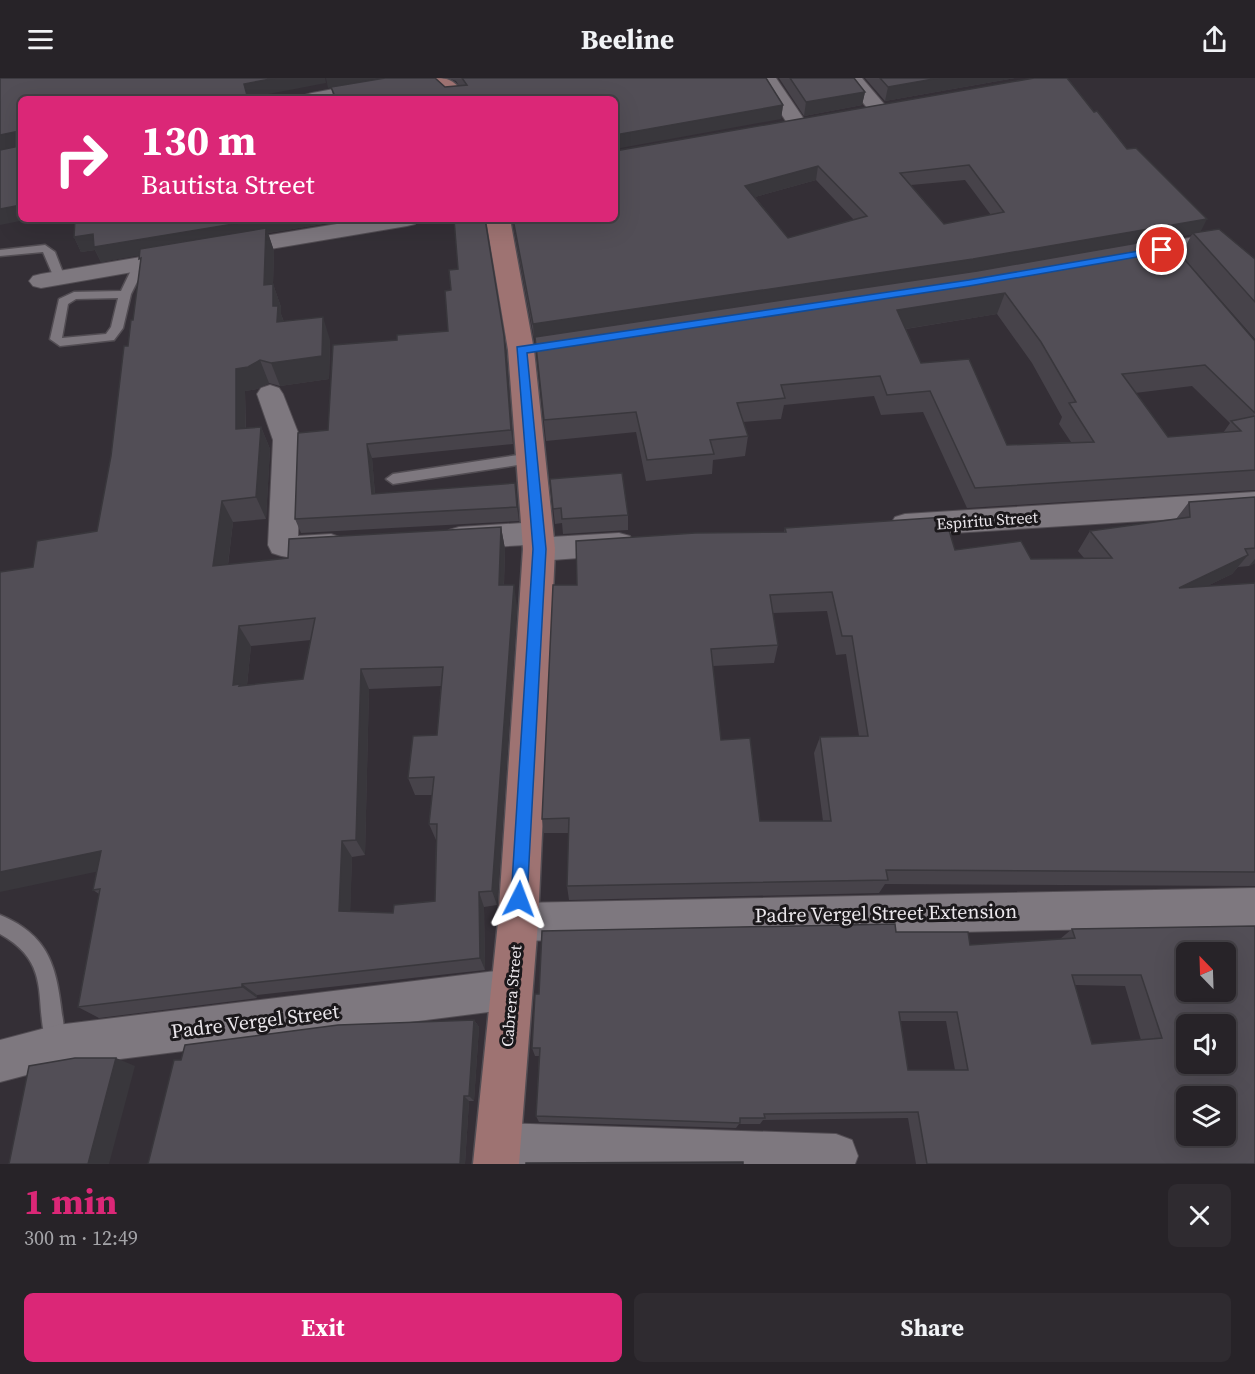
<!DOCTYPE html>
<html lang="en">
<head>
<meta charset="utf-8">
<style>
  :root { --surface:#272328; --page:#2f2b30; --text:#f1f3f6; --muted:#a4a4a8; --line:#434045; --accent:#db2777 }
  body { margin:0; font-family:"Source Serif 4",serif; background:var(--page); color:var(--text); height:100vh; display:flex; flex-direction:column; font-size:22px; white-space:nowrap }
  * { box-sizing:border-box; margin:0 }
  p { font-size:20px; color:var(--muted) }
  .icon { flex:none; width:33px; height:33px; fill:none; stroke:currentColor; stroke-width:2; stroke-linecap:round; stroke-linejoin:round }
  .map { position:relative; height:1086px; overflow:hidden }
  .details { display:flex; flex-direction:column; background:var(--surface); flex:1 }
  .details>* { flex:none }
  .hud { position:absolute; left:18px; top:18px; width:600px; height:126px; border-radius:9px; box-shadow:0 6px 24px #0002,0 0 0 2px var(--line); background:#db2777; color:#fff; overflow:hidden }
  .needle { width:39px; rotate:337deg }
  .controls { position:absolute; left:1176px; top:864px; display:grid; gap:12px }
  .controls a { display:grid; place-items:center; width:60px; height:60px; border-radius:9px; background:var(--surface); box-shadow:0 6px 24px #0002,0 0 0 2px var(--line); font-size:30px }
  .pin { position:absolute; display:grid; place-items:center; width:51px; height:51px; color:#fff; margin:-26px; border:3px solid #fff; border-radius:50%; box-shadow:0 2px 6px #0007 }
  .me { position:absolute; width:66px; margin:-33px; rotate:3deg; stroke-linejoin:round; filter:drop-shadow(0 0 4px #0008) }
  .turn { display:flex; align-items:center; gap:21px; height:126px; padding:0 24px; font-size:27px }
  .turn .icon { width:78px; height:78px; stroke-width:2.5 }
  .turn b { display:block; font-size:42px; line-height:51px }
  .round { display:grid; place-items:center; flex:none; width:63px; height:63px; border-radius:9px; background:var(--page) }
  .headline { display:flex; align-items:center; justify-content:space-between; height:102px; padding:0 24px }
  h1 { font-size:36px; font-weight:700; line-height:45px; color:var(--accent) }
  .cta { display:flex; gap:12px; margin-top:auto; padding:12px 24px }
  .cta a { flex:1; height:69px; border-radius:9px; background:var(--accent); color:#fff; font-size:24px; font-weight:700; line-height:69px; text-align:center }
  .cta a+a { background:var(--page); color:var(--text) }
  header { display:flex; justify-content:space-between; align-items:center; height:78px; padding:0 24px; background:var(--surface); font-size:27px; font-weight:700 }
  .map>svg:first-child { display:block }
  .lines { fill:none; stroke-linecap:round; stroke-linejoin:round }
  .lane-casing { stroke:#524d53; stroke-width:3 }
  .street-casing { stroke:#524d53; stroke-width:2 }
  .secondary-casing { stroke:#524d53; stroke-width:3 }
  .lane { fill:#7e787f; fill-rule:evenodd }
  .street { fill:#7e787f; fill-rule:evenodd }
  .secondary { fill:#9e7372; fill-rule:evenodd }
  .wall { fill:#47434a; fill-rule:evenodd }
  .shaded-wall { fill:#39373c }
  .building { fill:#524e56; stroke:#39373c; stroke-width:1.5; fill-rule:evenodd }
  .route { fill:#1a73e8; stroke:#114b97; stroke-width:1.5 }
  .labels { text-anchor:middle; stroke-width:6; stroke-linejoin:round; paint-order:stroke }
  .street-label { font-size:16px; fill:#ebe7ec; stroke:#1b181b }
  .near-street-label { font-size:20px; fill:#ebe7ec; stroke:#1b181b }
</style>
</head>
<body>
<header><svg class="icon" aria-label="menu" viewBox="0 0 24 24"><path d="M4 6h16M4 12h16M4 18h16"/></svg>Beeline<svg class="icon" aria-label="share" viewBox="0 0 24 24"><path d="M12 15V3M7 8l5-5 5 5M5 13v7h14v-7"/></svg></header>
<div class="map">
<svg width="1255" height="1086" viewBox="0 0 1255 1086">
  <rect width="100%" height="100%" fill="#342f36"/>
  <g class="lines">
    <defs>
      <g id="lane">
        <path d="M45,167L55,174L65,200L63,202H55L43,174L0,178V172Z"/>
        <path d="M140,183L146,186L131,216L123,250L114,262L60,268L50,261L59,221L74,214L121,213L134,186ZM118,220L111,249L106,256L62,260L68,226L76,221Z"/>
        <path d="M531,375L538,380L531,385L393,406L386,401L393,396Z"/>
        <path d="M0,837C64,863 56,910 67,968L64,975L57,978L50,975C30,927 57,888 0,856Z"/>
      </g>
      <g id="street">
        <path d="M393,0H432L430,4L423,6L343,21H302L305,17L312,15Z"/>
        <path d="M758,0H776L808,47L805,51H791Z"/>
        <path d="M843,0H862L890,33L887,37H873Z"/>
        <path d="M367,141H418L415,146L407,148L229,178L221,176L218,171L221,166L229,164Z"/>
        <path d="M1213,155L1221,157L1224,162L1221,167L1133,185L1125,183L1121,178L1125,173Z"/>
        <path d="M182,172L190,174L194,179L190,184L41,210L33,208L29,203L33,198L41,196Z"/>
        <path d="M270,307L279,310L283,316L301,362L298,458L331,456L342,460L346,468L342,476C319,483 294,483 272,475L268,467L273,362L257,316L261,310Z"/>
        <path d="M1255,414V436L905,458L895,455L890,447L895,439L905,436Z"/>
        <path d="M538,444L548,447L553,455L551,459L619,455L630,458L634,466L630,474L619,477L539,483L528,479L524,471L526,467L459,471L449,468L444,460L449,452L459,449Z"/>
        <path d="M1255,810V848L518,863L504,858L499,844L504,830L518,825Z"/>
        <path d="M512,891L526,897L532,911L526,925L512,931L57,989L0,1004V962L57,947Z"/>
        <path d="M498,1045L836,1056L852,1062L858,1078L855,1086H491L483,1082L476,1067L483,1052Z"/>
      </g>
      <g id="secondary">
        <path d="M426,0C451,0 453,0 467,21H447L441,12Z"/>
        <path d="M486,141H510L534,272L555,471L538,844L519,1086H473L498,844L523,471L508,272Z"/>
      </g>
    </defs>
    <use href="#lane" class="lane-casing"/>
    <use href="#street" class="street-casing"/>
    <use href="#secondary" class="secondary-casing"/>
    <use href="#lane" class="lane"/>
    <use href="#street" class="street"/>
    <use href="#secondary" class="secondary"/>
  </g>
  <g class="wall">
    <path d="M447,0H766L783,27L781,41L615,21H334L331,9H445L459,8L456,3Z"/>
    <path d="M779,0H854L865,14L862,27L804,38Z"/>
    <path d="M865,0H1015L885,23Z"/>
    <path d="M1094,34L1200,154L1255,181V261L1181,177L1192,156L1166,161L1255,263V412L967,430L923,334L881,337L874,318L784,327L781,341L743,344L748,358L745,378L713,382L712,396L646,403L636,354L546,363L535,260H534L512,141H615V73ZM816,102L854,142L788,160L755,119ZM965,102L991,137L944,146L911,107ZM997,236L1032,285L1062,339L1059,346L1071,364L1007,367L921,285L906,251ZM1192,308L1230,345L1223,355L1168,359L1135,315Z"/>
    <path d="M75,141H353L268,155L274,173L273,206L281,229V236L284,244L330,262L329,301L280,308L269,305L257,311L245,313L246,350L261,349L270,371L266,441L233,444L228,487L288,480L501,449L505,471L504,507L517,528L497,827L484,829L485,892L257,917V920L99,940L78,929L99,816L93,812L97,793L33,489L97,453L111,378L128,268L133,242L141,185L139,177L101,184L95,172L81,174L74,159ZM311,562L303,601L247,607L251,568ZM441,608L437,657L408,700L415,717H432L429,746L436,762L435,823L393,835L350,833L352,779L365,777L369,611Z"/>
    <path d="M458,191L506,272L513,366L372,380L375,416L515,405L519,443L301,455L295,441L328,352L397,262L448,253L451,212Z"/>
    <path d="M550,401L628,437V452L563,456L562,445L555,446Z"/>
    <path d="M1255,419V485L1249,488L1238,489L1232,496L1207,508L1255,505V808L885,806L879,815L569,822L567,808L569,755H544L542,741L577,507L784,454L785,450L1031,481L1084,480L1078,473L1090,453L1176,441L1189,424ZM827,533L836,577L846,576L859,658L820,659L814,675L823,743H760L721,662L713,588L774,585L778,567L773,535Z"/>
    <path d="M1255,848V1086H916L908,1040L763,1042L760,1046H739L736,1050L539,1044L536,1038L539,978H535L532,970L539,916L896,854L970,867L1060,861L1072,851ZM1075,907L1125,908L1141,962L1092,966ZM900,943H946L955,992H908Z"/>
    <path d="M474,942L479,949L474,1023H469L465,1086H148L181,982Z"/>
  </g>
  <g class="shaded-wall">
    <path d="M276,0H325L326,5L248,20L244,6Z"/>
    <path d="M326,0H381L328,10Z"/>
    <path d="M939,0H1015L885,23L888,9Z"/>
    <path d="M865,14L862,27L804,38L806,24Z"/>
    <path d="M783,27L781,41L615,71V57Z"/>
    <path d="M15,54L21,69L0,72V57Z"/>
    <path d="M818,88L816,102L744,122L745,108Z"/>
    <path d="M21,127V141H30L0,147V131Z"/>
    <path d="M264,141H353L268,155L274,173L273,206L281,229V236L286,251L285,267L264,207L266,156L101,184L95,172L81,174L74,159L93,156Z"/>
    <path d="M1207,141L1200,155L969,196L534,260L533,246Z"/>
    <path d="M1005,215L997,236L892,253L897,232Z"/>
    <path d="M323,239L330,262L329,301L280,308L271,285Z"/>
    <path d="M504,258L506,272L513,366L511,352Z"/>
    <path d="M260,282L269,305L257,311L245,313L246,373L236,351V291Z"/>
    <path d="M261,349L270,371L266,441L256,419Z"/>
    <path d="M367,366L372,380L376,430L372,416Z"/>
    <path d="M515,405L517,419L519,443L517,429Z"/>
    <path d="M222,423L233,444L225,509L213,488Z"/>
    <path d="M501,449L505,471L503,528L499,507Z"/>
    <path d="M1248,477L1232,496L1164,529L1179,510Z"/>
    <path d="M1255,481V485L1249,488Z"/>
    <path d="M514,507L517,528L497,827L492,813Z"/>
    <path d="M239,548L251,568L246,616L233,607Z"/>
    <path d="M361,591L369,611L365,777L356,762Z"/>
    <path d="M342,763L352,779L350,846L339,833Z"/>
    <path d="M101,773L119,789L0,814V794Z"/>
    <path d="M479,814L484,829L485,892L480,880Z"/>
    <path d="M242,906L257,917V920L242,909Z"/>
    <path d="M474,942L479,949L474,1023L469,1018Z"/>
    <path d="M116,980L135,988L109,1086H88Z"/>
    <path d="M464,1018L469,1023L465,1086H460Z"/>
  </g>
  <g class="building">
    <path d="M0,0H276L244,6L248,21H21V127L0,131V72L15,69V54L0,57Z"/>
    <path d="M385,0H435L445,9L467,7L462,0H766L783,27L615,57V21H336L331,9Z"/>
    <path d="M790,0H854L865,14L806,24Z"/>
    <path d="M880,0H939L888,9Z"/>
    <path d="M1034,0H1067L1094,34L1097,33L1127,71L1136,70L1207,141L973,181L533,246L513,141H615V73ZM969,87L1004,134L944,146L900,95ZM818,88L867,138L788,160L745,108Z"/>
    <path d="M75,141H264L94,169L93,156L74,159Z"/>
    <path d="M454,141H485L504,258L511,352L367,366L372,416L515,405L517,429L295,441L298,355L328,352L333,267L397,262V257L448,253L445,213L451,212L449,192L458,191Z"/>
    <path d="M266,150L264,207L273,206V228H278L277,244L323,239L322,278L271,285L260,282L248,289L236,291V351L261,349L256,419L222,423L213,488L288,480L289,461L501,449L499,507H514L492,813L479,814L480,880L242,906V909L78,929L100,811L93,812L101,773L0,794V494L33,489L37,463L97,453L111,378L124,268H128L131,242H133L141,180L139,181L140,171ZM315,540L303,601L239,608L240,606L233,607L239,548ZM443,589L437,657L413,658L408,700L434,699L429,746H437L435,823L394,827L393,835L339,833L342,763L356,762L361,591Z"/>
    <path d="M1219,151L1255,181V224L1193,155Z"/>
    <path d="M1166,160L1255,263V335L1205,287L1122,296L1168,359L1241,353L1231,343L1255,338V392L975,410L930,313L887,317L880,298L781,307L785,320L737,325L748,358L710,362L714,376L647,382L636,334L544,342L535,259L977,193ZM1005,215L1041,264L1076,324L1069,325L1094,364L1007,367L969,281L921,285L897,232Z"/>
    <path d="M622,395L628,437L562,441L561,430L553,431L550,401Z"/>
    <path d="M1255,419V470L1245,471L1248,477L1179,510L1255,505V794L886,792L888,802L567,808L569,740L542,741L553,507H577L576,463L695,455L786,454L785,450L945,439L955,472L1021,463L1031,481L1112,480L1090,453L1190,439L1189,424ZM832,514L842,558H852L868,658L820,659L831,743H760L750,660L721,662L711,571L778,567L770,517Z"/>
    <path d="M895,846L896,854H968L970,867L1075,860L1072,851L1255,848V1086H927L918,1034L764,1036L765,1040H740V1045L536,1038L540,970H532L535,916H539L542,853ZM1186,874H1226V914H1186ZM1072,897H1141L1162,960L1092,966ZM899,934H957L968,992H908ZM1186,946H1226V986H1186ZM1186,1018H1226V1058H1186Z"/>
    <path d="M474,942L469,1018H464L460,1086H148L174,982H181L185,967L338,947Z"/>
    <path d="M75,980H116L88,1086H9L29,988Z"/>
    <path d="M743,1084V1086H526V1085Z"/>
  </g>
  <path class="route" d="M1162,169L1167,172L1166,174L969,208L527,275L546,471L527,821L525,827L519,829L513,827L511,821L533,471L517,269L969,202Z"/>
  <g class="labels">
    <g class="street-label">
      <text transform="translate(987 442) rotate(-4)" y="6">Espiritu Street</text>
      <text transform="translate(511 918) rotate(-85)" y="6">Cabrera Street</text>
    </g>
    <g class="near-street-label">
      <text transform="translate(886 835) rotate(-1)" y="7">Padre Vergel Street Extension</text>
      <text transform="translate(255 943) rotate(-7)" y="7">Padre Vergel Street</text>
    </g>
  </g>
</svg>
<div class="controls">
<a><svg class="needle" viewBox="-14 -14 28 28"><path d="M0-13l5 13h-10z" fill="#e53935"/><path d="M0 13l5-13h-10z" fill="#a4a4a8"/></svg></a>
<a><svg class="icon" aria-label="sound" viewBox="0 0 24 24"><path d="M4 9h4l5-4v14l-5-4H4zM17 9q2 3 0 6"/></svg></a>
<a><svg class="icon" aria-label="layers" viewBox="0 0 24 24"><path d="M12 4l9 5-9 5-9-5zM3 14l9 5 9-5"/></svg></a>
</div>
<div class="pin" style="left:1162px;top:172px;background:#d93025"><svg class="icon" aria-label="arrive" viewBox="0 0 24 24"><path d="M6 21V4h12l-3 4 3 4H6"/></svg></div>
<svg class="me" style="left:519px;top:821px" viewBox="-20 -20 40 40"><path d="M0-17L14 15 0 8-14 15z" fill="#1a73e8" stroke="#fff" stroke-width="4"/></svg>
<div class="hud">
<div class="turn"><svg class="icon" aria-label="right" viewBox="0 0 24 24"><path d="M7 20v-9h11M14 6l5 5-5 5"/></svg><div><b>130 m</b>Bautista Street</div></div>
</div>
</div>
<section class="details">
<div class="headline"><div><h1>1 min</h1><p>300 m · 12:49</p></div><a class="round"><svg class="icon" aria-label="close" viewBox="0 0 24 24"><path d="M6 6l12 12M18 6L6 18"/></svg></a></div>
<div class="cta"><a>Exit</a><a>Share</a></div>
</section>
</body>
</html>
